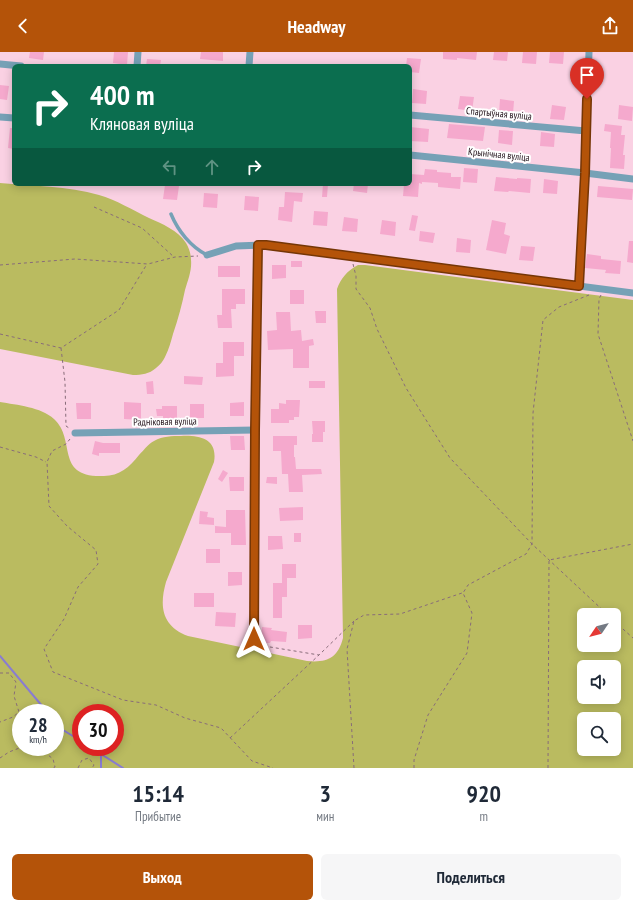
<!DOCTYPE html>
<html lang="ru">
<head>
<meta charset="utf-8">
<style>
  :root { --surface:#fff; --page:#f6f6f7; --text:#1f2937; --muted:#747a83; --accent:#b45309 }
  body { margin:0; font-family:"PT Sans Narrow",sans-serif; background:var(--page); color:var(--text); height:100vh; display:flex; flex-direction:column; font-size:15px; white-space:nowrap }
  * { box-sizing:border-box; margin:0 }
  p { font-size:13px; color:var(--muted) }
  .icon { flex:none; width:22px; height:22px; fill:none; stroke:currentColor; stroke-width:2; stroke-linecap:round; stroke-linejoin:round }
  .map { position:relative; height:716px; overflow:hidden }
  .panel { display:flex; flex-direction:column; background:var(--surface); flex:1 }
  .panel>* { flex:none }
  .guide { position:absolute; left:12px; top:12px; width:400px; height:122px; border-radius:6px; box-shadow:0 2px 10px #0003; background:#0b6e4f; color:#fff; overflow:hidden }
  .needle { width:26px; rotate:235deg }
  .fabs { position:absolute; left:577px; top:556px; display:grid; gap:8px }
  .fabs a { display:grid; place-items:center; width:44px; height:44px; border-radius:6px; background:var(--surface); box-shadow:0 2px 10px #0003; font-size:20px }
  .speed { position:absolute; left:12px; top:652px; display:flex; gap:8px; font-size:20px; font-weight:700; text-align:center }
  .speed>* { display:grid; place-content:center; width:52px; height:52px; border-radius:50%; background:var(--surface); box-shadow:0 2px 10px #0003; line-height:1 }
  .speed small { font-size:10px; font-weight:400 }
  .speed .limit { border:6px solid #d22; background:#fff; color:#111 }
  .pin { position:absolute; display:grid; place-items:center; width:34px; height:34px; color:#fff; margin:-41px -17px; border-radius:50% 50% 50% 0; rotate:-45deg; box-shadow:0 0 4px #0007 }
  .pin .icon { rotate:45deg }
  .me { position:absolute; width:44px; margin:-22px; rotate:0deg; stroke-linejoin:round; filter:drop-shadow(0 0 3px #0008) }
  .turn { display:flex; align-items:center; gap:14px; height:84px; padding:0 12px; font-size:18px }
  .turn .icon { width:52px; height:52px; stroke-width:2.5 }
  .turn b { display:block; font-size:28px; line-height:34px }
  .lanes { display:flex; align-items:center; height:38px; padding:0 12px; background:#0003; justify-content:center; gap:20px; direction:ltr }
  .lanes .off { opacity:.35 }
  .eta { display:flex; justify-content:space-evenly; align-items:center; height:68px; text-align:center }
  .eta b { font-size:24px; font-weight:600; line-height:28px }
  .action { display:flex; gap:8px; margin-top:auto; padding:8px 12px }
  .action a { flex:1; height:46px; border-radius:6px; background:var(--accent); color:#fff; font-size:16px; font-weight:600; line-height:46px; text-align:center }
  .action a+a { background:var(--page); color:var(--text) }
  header { display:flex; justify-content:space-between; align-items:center; height:52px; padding:0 12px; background:var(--accent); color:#fff; font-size:18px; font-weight:600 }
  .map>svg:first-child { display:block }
  .green { fill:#babb60; fill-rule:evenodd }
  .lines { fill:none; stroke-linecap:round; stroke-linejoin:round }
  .stream { stroke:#897cd1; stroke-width:2 }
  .building { fill:#f5a9cd }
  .path { stroke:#886c79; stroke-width:1; stroke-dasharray:3 3; stroke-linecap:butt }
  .lane { stroke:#76a1b6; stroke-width:3.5 }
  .street { stroke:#76a1b6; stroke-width:7 }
  .route-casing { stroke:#753606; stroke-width:10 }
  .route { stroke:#b45309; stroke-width:7 }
  .labels { text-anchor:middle; stroke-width:4; stroke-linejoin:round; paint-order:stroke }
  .street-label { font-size:10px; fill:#211119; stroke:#fff }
</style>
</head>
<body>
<header><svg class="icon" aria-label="back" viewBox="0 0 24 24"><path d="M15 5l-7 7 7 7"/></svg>Headway<svg class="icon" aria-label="share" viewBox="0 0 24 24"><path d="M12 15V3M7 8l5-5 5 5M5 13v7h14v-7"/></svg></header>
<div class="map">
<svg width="633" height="716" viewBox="0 0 633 716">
  <rect width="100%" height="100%" fill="#fad1e3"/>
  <g class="green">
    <path d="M0,131C32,134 68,134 99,143C116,148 133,158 149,166C162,172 178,178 186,191C189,196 191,202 191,208C192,218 188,228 185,238C182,253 178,267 173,282C171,289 169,297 165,305C163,309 160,313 156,316C149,322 142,323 133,323L0,297Z"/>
    <path d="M358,213H365L633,248V716H0V350C17,353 41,355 54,367C77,388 54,426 104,424C119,424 130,415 139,403C144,398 148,392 154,389C163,384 172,384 181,384C200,383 218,387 214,410L166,530C159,555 162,574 188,584L307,609C327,611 338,606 343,586L337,237C341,226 347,219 358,213ZM584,563H614V593H584ZM584,615H614V645H584ZM21,661H55V695H21ZM81,661H115V695H81ZM584,667H614V697H584Z"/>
  </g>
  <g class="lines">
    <g class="stream">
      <path d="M0,604L48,661"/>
      <path d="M55,669L63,678L81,689"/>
      <path d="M90,695L123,716"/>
      <path d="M101,702V716"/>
    </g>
  </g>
  <g class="building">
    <path d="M30,0H44L43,8L29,6Z"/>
    <path d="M114,0H128L127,13L113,11Z"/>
    <path d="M201,0H223V9L200,7Z"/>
    <path d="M443,0H477L476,8L457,6V8L443,7Z"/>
    <path d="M494,0H508L507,9L493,8Z"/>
    <path d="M523,0H537L536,12L522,11Z"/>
    <path d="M550,0H564L563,12L549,11Z"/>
    <path d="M407,6L421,7L419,21L410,20V14H406Z"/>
    <path d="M147,7L161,8L160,14H146Z"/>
    <path d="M0,33L9,34L7,48L0,47Z"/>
    <path d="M413,37L427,39L426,52L412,51Z"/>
    <path d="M460,44L474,45L472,59L458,57Z"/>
    <path d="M500,47L514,49L513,62L499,61Z"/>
    <path d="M552,53L566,55L564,68L550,67Z"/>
    <path d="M619,53L633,55L632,69L618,67Z"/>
    <path d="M449,72L485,75L483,89L447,86Z"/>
    <path d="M605,72L622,74L621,83H625L623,103H625L624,117L610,116L611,96H610L611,80L604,79Z"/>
    <path d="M410,75L429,77L428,90L410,89Z"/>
    <path d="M10,76H14V97L8,96Z"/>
    <path d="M499,78L513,79L512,93L498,91Z"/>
    <path d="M541,80L555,82L554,95L540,94Z"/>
    <path d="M464,116L478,117L477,131L463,130Z"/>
    <path d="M425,117L437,118V120L451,121V125H461L460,137L438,135V131L422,130V132L419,131L418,145L403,144L404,132H410V122L424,123Z"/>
    <path d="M496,125L517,127V126L531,127L530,141L509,139L508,140L494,139Z"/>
    <path d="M544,127L558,129L557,142L543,141Z"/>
    <path d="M323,132H328L327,145H322Z"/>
    <path d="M354,132H368L367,141L353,139Z"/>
    <path d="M165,133L179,134L177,148L163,147Z"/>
    <path d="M598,134L633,137L632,148L597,145Z"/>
    <path d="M285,140L303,141L302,150L294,149L292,170L278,168L279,155H284Z"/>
    <path d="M204,141L218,142L217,156L203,155Z"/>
    <path d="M245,144L259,145L258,159L244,158Z"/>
    <path d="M314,159L328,160L327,174L313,173Z"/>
    <path d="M412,163L418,164L415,179L409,178Z"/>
    <path d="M344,165L358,167L357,180L342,179Z"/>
    <path d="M382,168L396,170L395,184L380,182Z"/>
    <path d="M492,168L506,171L504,182L510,184L506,202L486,198Z"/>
    <path d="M420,179L435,181L433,191L419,189Z"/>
    <path d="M457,186L471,188L470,201L456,200Z"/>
    <path d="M629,189H633V211L627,210Z"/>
    <path d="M521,194L535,195L533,209L519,208Z"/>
    <path d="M587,202L601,204V207L621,209L620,222L605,221L606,218L585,216Z"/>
    <rect x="291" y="209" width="11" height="6"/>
    <path d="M272,213H286V226L272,227Z"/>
    <rect x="218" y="214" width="22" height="11"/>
    <path d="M222,237H245V252H236V257H231L232,276H218L217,263H222Z"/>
    <rect x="290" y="238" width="14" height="14"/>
    <path d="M315,259H326V271H316Z"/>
    <path d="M276,260H290L291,279L301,278L302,289L313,287L314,293L309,294V316H293V297L268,298L267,279L277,278Z"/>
    <path d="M223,290H244V304H234V324L216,325V311H223Z"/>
    <path d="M184,324L203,325L202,333L184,332Z"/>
    <path d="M153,329L154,342H147L146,330Z"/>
    <rect x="309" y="329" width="16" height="7"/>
    <path d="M286,348H300L299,365H294V368H289V371H271V357H279V351L286,352Z"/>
    <path d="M124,350L141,351V368L124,367Z"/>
    <path d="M244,350V364H230V351Z"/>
    <path d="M76,351H91V367H77Z"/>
    <rect x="190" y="352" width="14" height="14"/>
    <path d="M162,354H177V367H163V364H157L156,357H162Z"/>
    <path d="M312,369H325V380H323V390H312V382H313Z"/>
    <path d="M230,384H244L245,398H231Z"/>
    <path d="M273,384H297V393H294V405H295L296,417H321L322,422L302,423L303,440H289L288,422H282L281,399H273Z"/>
    <path d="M95,389L103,391H120V401H99V404L92,402Z"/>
    <path d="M223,418L228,421L222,430L218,427Z"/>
    <path d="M229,425H244V439H230Z"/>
    <path d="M267,425H277V432L266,431Z"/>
    <path d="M303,455V468L280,469L279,456Z"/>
    <path d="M226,458H245L246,493H231V481H215V474L226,475Z"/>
    <path d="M200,459L208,460L207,465L214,466V473L199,472Z"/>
    <rect x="294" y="481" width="7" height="9"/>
    <path d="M268,484H282L283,497L268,498Z"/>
    <rect x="206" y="497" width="14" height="14"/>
    <path d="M282,512H296V526H287V545H282V566H273V531H282Z"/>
    <path d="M228,520H242V533L228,534Z"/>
    <rect x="194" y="541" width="20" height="14"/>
    <path d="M216,560L236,561L235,575L215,574Z"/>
    <path d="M298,573H312V586L298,587Z"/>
    <path d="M262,575L272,576L271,578L287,580L286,590L271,589L270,591H261Z"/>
  </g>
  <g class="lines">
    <g class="path">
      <path d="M94,155L142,176L174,205"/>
      <path d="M353,212L356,224V237L370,256L377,277L406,336L450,406L532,492L608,563"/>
      <path d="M0,213L75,207L148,212L175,205L198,204"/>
      <path d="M601,243L599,247L598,282L633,389"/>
      <path d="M0,282L61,296L119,258L147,212"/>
      <path d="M61,296L65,330L66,374L69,376"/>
      <path d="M70,387L66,392L52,399L47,410L49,454L67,474L96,498L98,512L78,535L64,567L44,597L53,620L123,648L156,653L185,666L221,676L252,709L273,716"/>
      <path d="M0,395L36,405L46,410"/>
      <path d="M614,569L633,586"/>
      <path d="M258,593L319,603L354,569"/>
      <path d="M0,621H9L16,630L14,644L19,660L13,665L0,670"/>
      <path d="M230,686L319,603"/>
      <path d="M42,695V698L53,707L55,715L53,716"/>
      <path d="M0,706L9,700L22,695"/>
      <path d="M78,716L82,708L89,706L94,713L92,716"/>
      <path d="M354,716L347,597L354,569L364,563L400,562L462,541"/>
      <path d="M414,716V708L428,663L467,601L472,561L463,541L468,533L526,502L532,492L533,361L543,268L559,255L589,243"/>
      <path d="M548,716L549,508L633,492"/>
    </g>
    <path class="lane" d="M171,162C178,179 191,195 207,203"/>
    <g class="street">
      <path d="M0,12L21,14"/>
      <path d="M137,14L138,0"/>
      <path d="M249,14L250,0"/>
      <path d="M410,63L586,79"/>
      <path d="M0,65L14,66"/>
      <path d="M410,103L585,121L633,127"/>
      <path d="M207,203L236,194L265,193L633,241"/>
      <path d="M579,234L585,121L589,0"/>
      <path d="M75,381L255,378"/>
      <path d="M254,587L255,378L258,193"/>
    </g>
  </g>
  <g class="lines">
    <defs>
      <path id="route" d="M254,587L255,378L258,193H266L579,234L585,121L587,47"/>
    </defs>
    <use href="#route" class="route-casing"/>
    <use href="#route" class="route"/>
  </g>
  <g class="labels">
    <g class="street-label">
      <text transform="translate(499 61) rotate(5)" y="4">Спартыўная вуліца</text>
      <text transform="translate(499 102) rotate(6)" y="4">Крынічная вуліца</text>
      <text transform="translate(165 369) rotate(-1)" y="4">Радніковая вуліца</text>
    </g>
  </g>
</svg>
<div class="fabs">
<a><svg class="needle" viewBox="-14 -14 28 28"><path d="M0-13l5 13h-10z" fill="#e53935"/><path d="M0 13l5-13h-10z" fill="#747a83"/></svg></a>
<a><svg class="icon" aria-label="sound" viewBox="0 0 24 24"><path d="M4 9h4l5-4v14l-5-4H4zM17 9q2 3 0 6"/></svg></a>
<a><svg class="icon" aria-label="search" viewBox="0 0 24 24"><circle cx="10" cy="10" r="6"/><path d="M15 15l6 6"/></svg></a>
</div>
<div class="speed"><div>28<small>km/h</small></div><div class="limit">30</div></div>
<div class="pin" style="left:587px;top:47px;background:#d93025"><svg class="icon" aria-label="arrive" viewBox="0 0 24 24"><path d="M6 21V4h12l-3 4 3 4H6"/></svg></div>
<svg class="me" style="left:254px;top:587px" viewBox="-20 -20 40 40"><path d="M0-17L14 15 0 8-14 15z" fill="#b45309" stroke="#fff" stroke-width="4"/></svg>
<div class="guide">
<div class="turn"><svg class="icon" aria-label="right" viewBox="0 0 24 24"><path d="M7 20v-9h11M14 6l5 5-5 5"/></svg><div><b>400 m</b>Кляновая вуліца</div></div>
<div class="lanes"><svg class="icon off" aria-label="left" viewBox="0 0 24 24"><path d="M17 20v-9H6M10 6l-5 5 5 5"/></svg><svg class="icon off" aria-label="ahead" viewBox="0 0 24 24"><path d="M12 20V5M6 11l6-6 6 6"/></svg><svg class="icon" aria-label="right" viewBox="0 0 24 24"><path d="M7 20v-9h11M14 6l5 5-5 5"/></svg></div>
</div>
</div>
<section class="panel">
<div class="eta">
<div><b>15:14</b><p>Прибытие</p></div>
<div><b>3</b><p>мин</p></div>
<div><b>920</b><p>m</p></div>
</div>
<div class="action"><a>Выход</a><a>Поделиться</a></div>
</section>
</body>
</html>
